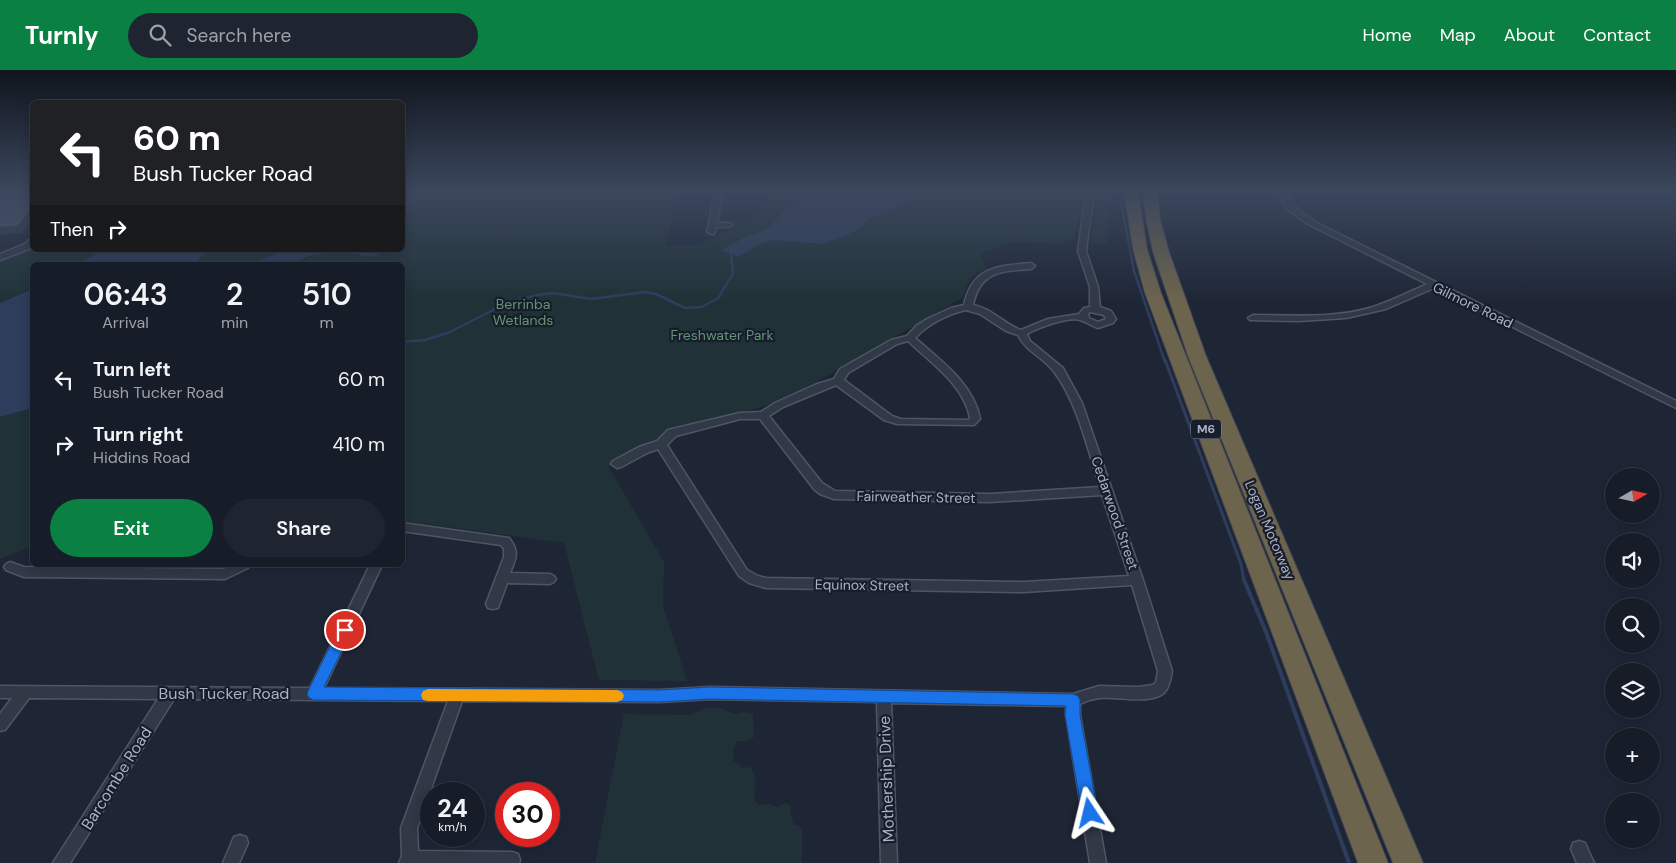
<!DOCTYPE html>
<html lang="en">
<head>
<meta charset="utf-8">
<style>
  :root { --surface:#161c28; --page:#1f2530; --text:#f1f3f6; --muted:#9ea1a8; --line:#353a45; --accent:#0b8043 }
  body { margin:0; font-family:"DM Sans",sans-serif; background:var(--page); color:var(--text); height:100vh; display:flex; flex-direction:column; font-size:19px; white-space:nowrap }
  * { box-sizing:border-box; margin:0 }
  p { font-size:16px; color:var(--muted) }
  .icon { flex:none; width:28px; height:28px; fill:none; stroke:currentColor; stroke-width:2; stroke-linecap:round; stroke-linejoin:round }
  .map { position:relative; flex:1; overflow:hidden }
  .details { position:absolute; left:30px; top:192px; width:375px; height:305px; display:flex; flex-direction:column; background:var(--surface); border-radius:8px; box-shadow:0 2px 12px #0003,0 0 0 1px var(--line) }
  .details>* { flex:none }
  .top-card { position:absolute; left:30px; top:30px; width:375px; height:152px; border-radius:8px; box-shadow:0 2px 12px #0003,0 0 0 1px var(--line); background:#202124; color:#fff; overflow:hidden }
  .needle { width:32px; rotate:81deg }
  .controls { position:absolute; left:1605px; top:398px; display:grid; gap:10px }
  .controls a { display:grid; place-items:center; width:55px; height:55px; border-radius:50%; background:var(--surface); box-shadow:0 2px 12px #0003,0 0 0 1px var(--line); font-size:25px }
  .speed { position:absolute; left:420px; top:712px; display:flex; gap:10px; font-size:25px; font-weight:700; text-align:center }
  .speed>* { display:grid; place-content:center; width:65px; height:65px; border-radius:50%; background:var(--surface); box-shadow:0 2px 12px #0003,0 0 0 1px var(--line); line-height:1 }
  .speed small { font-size:12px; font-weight:400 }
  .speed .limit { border:8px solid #d22; background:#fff; color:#111 }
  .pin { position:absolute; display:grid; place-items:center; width:42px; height:42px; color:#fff; margin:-21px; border:2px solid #fff; border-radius:50%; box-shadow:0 1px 5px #0007 }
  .me { position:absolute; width:55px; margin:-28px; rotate:350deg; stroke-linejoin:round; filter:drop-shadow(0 0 4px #0008) }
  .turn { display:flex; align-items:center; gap:18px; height:105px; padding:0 20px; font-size:22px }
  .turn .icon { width:65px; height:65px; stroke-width:2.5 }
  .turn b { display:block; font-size:35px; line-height:42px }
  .then { display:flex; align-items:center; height:48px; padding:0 20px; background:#0003; gap:10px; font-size:19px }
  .eta { display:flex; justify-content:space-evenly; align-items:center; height:85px; text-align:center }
  .eta b { font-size:30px; font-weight:600; line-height:35px }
  .cta { display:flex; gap:10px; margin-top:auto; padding:10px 20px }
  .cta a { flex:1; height:58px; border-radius:30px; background:var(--accent); color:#fff; font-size:20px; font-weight:600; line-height:58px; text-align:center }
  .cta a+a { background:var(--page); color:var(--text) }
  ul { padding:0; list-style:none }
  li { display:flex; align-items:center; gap:15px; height:65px; padding:0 20px }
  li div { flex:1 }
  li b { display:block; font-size:19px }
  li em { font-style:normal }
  header { display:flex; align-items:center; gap:30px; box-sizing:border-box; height:70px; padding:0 25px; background:var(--accent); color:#fff }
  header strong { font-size:24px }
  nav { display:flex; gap:28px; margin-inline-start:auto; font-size:18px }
  .search { width:350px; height:45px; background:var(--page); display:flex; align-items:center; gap:12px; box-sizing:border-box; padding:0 18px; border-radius:28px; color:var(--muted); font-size:19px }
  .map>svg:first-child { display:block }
  .green { fill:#203237 }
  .water { fill:#2e3d5c }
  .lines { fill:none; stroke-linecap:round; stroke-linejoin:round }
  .stream-far2 { stroke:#2e3d5c; stroke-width:2.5 }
  .stream-far1 { stroke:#2e3d5c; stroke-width:3 }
  .stream { stroke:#2e3d5c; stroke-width:4 }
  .minor-casing { stroke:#4f5565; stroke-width:3 }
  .motorway-casing { stroke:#3c4251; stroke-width:2 }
  .minor { fill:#313846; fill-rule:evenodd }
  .motorway { fill:#6d644e; fill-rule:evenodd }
  .shaded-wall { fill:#2e374a }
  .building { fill:#4c566a; stroke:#5b6478 }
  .route { fill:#1a73e8; stroke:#114b97 }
  .slow { fill:#f59e0b }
  .labels { text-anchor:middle; stroke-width:4.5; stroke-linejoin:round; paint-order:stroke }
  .shield { fill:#171d2b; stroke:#7f8596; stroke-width:1 }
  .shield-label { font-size:12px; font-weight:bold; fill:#abb2c4 }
  .park-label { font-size:14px; fill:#629573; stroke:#171d2b }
  .street-label { font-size:14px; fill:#abb2c4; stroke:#171d2b }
  .near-street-label { font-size:16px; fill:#abb2c4; stroke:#171d2b }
</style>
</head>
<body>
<header>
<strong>Turnly</strong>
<div class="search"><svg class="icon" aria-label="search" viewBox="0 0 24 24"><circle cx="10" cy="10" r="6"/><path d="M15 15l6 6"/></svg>Search here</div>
<nav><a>Home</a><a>Map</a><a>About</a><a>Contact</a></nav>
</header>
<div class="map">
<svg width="1676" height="793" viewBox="0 0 1676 793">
  <rect width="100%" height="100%" fill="#1e2636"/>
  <g class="green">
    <path d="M416,121H680L665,176H695L733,158L734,151H752L772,122L815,121L786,138L769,158L741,169L723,180L739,187L758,175L772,170L817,174L861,158L870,148L888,142L915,124V121H1084L1074,169L1065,173L1010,172L980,183L987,199C970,203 968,213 962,228L795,324L758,338L668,360C650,376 625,378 608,396L664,492L663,536L687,611L599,610L564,473L403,451L404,238L402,195H293L298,191L320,183H348L362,187L380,183L381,180H402L403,145L412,138L418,129Z"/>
    <path d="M1098,121H1110L1107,173H1090Z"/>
    <path d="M32,177V180H102L78,195H32V219L0,233V190Z"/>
    <path d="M210,180H284L250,195H192Z"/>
    <path d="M32,338V476L0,489V347Z"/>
    <path d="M706,638H720L734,644L743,642L753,644L754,667L746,671H737L733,680V690L739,694L741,698L750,697C758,707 755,719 754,730L760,735L769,734L777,737L785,733L791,736L790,742L794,755L800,756L802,760V793H595L624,644L690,645Z"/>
  </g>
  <g class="water">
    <path d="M403,121H416L418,129L412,138L403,145Z"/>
    <path d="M815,121H915L916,124L888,142L870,148L861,158L847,165L822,174L772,170L758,175L739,187L722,180L741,169L769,158L786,138Z"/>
    <path d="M102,180H210L192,195H78Z"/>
    <path d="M284,180H381L380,183C368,191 359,183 346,183C329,182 306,183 293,195H250Z"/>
    <path d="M32,219V320L28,325H32V338L0,347V233Z"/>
  </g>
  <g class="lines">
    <g class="stream-far2">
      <path d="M1119,121L1134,201L1165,292"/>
      <path d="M402,272L425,270L450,262L503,235L537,225L553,223L591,229L645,222L656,224L685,238L702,237L718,228L733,204L731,184"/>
    </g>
    <path class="stream-far1" d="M1165,290L1241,494L1244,511"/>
    <path class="stream" d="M1244,510L1266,562L1349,793"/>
    <defs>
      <g id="minor">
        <path d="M715,121H723L717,153H729L733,155L729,157H716L714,164H711L707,162Z"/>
        <path d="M1086,121H1094L1086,181L1098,217L1100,237L1111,241L1116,249L1113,253L1098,258C1092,256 1086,252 1080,250C1069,246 1037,258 1027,264L1030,271L1063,298L1082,333L1143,510L1172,601C1171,608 1169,618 1164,623C1149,635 1117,626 1099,628C1092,629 1086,631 1080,634V645L1106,793H1090L1066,645V636L891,633L897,793H881L877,632L710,629L660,632L462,631L417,758L418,781L512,782L518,784L520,790L519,793H399L402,786L401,758L448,631L174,629L70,793H53L158,629L29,628L5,660L0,661V644L12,628H0V616L310,618L370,495H382L324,618L660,620L710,617L1073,624L1099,616L1138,617L1153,615L1156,612L1158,601L1132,515L1024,522L766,518L749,513L739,506L658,379L647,383L621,397L617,398L611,394L613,391L639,377L657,371L668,360L740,343L761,342L775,333L817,314L834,309L840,299L891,270L907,266L916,256L927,249L951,238L964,235C972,197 997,196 1031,193L1035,196L1031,199C1001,201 980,201 973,235C991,238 1004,254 1021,260L1048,249L1079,244L1084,238L1090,237V217L1078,181ZM966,240L980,244L1006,261L1018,265C1026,282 1045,288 1055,303C1078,334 1088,381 1100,417L990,424L835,421L822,413L769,346L783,337L836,315L884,350L897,354L974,355L980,349C974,314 940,290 915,268C928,254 948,244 966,240ZM1090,242L1104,245L1106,249L1098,252L1089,248L1088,244ZM908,271C931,293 964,315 970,348L968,350L901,349L892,346L844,310L848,303L897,274ZM740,349H760L814,419L820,424L834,429L990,432L1102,425L1129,506L1024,512L766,508L758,506L747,500L667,375L676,366Z"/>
        <path d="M1276,121H1284L1297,139L1317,153L1676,331V338L1434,218L1386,239L1346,248L1299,251L1250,250L1248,248L1253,245C1293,245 1334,249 1373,237C1391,231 1409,222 1427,214L1306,153L1287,139Z"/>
        <path d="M29,170H32V176L29,179L0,190V184L23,175Z"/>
        <path d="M402,453L509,468C520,482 516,488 510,503L550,504L554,506L556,509L554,512L550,514L507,513L498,538L493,539L488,538L486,534L504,487V479L501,475L402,461Z"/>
        <path d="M10,492L24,497L224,499L232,495H250L248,498L225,509L24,507L6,500L4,497L6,494Z"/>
        <path d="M240,765L246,767L248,773L239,793H223L234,767Z"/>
        <path d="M1579,771L1585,773L1594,793H1577L1571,779L1573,773Z"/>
      </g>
      <g id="motorway">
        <path d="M1124,121H1138L1147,179L1161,223L1388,793H1358L1145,223L1133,179Z"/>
        <path d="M1143,121H1157L1160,149L1169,182L1206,286L1423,793H1393L1188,286L1153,182L1146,149Z"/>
      </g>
    </defs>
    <use href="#minor" class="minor-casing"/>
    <use href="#motorway" class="motorway-casing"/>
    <use href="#minor" class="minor"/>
    <use href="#motorway" class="motorway"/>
  </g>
  <path class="shaded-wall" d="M32,137V152L22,163L0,165V156Z"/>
  <path class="building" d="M0,121H32V137L17,155L0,156Z"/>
  <linearGradient id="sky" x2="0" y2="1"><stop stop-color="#10151e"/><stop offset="0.52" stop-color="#3b475d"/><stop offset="1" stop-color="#3b475d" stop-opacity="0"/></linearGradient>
  <rect width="1676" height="232" fill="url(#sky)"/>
  <path class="route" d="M345,554L350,556L352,560L324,617L660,620L710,617L1073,624L1078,626L1080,630V645L1098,743L1095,749L1090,751L1084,749L1082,743L1065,645L1066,636L710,629L660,632L314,630L309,628L307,624L309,619L340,556Z"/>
  <path class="slow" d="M428,619L617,620L622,622L624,626L622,630L617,632L428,631L423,630L421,625L423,621Z"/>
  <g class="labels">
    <rect class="shield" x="1191" y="349.5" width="30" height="19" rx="4"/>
    <g class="shield-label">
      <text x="1206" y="363">M6</text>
    </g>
    <g class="park-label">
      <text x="523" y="239">Berrinba<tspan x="523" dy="16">Wetlands</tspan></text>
      <text x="722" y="270">Freshwater Park</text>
    </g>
    <g class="street-label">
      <text transform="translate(1473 235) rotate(26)" y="5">Gilmore Road</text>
      <text transform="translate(916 427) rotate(1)" y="5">Fairweather Street</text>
      <text transform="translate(1115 443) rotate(71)" y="5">Cedarwood Street</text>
      <text transform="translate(1270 460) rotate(67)" y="5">Logan Motorway</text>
      <text transform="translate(862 515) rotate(1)" y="5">Equinox Street</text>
    </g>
    <g class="near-street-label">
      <text x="224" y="629">Bush Tucker Road</text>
      <text transform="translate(116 708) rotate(-58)" y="6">Barcombe Road</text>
      <text transform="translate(886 709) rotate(-92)" y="6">Mothership Drive</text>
    </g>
  </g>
</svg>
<div class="controls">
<a><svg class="needle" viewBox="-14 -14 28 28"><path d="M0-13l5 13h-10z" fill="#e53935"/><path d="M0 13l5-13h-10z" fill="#9ea1a8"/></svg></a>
<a><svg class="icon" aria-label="sound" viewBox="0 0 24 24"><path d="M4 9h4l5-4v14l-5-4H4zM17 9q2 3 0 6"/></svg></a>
<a><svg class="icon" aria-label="search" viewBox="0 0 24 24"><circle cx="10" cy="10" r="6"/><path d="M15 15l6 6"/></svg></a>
<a><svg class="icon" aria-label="layers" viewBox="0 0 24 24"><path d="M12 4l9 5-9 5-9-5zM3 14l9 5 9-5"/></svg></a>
<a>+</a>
<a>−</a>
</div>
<div class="speed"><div>24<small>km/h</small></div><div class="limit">30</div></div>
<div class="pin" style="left:345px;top:560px;background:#d93025"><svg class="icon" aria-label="arrive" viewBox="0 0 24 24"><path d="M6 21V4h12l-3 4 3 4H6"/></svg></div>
<svg class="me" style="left:1090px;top:743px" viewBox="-20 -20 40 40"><path d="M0-17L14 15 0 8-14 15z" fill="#1a73e8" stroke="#fff" stroke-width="4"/></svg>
<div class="top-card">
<div class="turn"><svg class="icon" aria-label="left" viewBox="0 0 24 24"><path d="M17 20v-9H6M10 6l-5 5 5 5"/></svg><div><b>60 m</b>Bush Tucker Road</div></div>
<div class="then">Then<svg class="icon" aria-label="right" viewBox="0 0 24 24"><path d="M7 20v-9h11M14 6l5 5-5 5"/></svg></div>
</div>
<section class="details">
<div class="eta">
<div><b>06:43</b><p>Arrival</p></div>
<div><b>2</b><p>min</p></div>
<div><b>510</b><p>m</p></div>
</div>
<ul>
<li><svg class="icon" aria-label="left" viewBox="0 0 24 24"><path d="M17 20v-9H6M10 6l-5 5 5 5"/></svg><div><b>Turn left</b><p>Bush Tucker Road</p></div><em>60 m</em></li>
<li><svg class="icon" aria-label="right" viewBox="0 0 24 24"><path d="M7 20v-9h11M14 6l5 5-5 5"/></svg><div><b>Turn right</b><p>Hiddins Road</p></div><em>410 m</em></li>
</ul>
<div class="cta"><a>Exit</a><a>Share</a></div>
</section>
</div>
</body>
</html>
